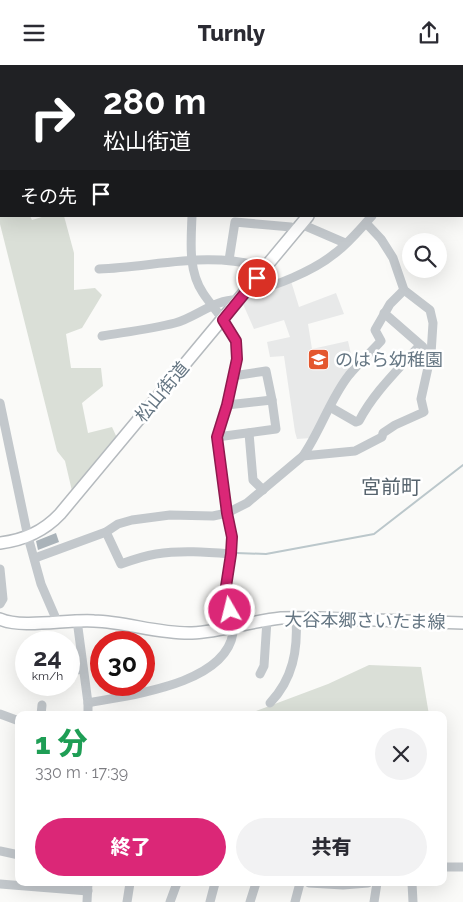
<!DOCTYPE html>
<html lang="ja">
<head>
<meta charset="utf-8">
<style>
  :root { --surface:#fff; --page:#f2f2f3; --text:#2b2b33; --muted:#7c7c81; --accent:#db2777 }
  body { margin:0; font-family:Raleway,"Noto Sans JP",sans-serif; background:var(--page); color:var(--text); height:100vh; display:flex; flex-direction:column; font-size:19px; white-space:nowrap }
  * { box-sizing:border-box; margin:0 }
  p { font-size:16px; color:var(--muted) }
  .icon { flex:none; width:28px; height:28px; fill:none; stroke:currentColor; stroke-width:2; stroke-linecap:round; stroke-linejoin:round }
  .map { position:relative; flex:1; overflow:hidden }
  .panel { position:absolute; left:15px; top:646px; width:432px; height:175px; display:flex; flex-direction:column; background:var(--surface); border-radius:10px; box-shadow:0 5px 20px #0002 }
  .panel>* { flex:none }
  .top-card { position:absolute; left:0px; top:0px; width:464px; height:152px; box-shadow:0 5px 20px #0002; background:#202124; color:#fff; overflow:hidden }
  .controls { position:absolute; left:402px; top:168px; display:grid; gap:10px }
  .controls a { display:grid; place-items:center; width:45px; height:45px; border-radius:50%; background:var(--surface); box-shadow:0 5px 20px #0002; font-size:25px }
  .speed { position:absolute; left:15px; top:566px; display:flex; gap:10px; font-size:25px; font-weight:700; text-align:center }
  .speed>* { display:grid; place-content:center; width:65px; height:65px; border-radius:50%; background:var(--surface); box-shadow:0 5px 20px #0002; line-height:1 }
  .speed small { font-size:12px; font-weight:400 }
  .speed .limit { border:8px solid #d22; background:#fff; color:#111 }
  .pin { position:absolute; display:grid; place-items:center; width:42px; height:42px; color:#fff; margin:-21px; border:2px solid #fff; border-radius:50%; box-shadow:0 1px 5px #0007 }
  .me { position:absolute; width:55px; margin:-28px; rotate:352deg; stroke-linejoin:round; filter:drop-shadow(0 0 4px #0008) }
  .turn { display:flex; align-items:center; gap:18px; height:105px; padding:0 20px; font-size:22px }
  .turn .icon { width:65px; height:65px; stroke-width:2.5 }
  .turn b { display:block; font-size:35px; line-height:42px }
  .then { display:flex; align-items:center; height:48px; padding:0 20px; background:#0003; gap:10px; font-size:19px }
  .round { display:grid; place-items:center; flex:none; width:52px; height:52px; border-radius:26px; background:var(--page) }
  .head { display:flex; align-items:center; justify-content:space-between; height:85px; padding:0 20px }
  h1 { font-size:30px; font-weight:800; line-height:38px; color:#1e9e55 }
  .button { display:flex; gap:10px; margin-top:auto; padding:10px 20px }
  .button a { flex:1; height:58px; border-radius:30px; background:var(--accent); color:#fff; font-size:20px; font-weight:800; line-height:58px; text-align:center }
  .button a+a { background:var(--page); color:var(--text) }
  header { display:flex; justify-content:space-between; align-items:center; height:65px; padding:0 20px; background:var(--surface); font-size:22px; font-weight:800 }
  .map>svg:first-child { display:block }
  .built { fill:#e8e9e9 }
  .green { fill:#dadfd7 }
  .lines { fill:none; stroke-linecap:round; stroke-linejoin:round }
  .stream { stroke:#bbc7cb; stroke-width:2 }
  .building { fill:#aab3b9 }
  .major-casing { stroke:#b5babe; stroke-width:14 }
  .minor { stroke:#c3c8cc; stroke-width:9 }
  .major { stroke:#fff; stroke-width:11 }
  .route-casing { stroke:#8e194d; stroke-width:12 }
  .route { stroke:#db2777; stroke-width:9 }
  .labels { text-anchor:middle; stroke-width:5; stroke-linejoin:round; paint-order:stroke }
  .poi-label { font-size:18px; fill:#657683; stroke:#fff; text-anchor:start }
  .street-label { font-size:18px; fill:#657683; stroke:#fff }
  .quarter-label { font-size:20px; fill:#57646e; stroke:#fff }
</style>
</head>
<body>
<header><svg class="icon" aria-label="menu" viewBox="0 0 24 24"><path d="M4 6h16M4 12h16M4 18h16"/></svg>Turnly<svg class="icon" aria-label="share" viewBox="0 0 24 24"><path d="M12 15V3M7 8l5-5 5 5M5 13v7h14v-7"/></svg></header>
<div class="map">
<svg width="463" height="837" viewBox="0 0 463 837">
  <rect width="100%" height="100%" fill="#fafaf8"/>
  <path class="built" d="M291,216L299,242L336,228L344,249L308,259L312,284L348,276L353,298L311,373L297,374L295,367L284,291L270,292L267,277L290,272L284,255L254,264L243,239L253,228Z"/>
  <g class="green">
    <path d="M0,57L1,151H30L32,155L45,151H64L74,188V225L95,223L102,230L82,263L66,269L71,303H101L103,321L82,338L88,368L112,362L117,373L72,426L65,396L57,386L0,159Z"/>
    <path d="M369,600L421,602L429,650H250L251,648L328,619Z"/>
  </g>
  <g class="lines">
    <g class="stream">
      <path d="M443,0L444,1"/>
      <path d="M462,28L463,29"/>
      <path d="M236,488L266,489L374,469L463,400"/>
    </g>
  </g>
  <path class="building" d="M56,468L59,477L38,485L36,476Z"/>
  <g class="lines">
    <defs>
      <g id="major">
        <path d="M462,61L463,62"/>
        <path d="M0,478C24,475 43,467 60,449L308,151"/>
        <path d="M0,554C22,564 68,554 94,556C127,557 159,569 192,568C222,567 251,556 281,553C303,552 324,553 346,554C385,555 424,557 463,558"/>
      </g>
    </defs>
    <use href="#major" class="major-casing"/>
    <g class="minor">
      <path d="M255,0V1"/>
      <path d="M388,0L392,1"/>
      <path d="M455,0V1"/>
      <path d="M175,1L179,0"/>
      <path d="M217,1V0"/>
      <path d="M434,1L435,0"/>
      <path d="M462,13H463"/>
      <path d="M301,159L345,178"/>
      <path d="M229,195L235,157L291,162L296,165"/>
      <path d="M99,204C155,202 210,185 265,203"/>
      <path d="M249,224C270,226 317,203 334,189C348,179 360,164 372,151"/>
      <path d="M384,248L423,282"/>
      <path d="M102,271C126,267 151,264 175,258C197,252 215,233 240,235"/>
      <path d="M233,311L266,306L272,335"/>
      <path d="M0,338L28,472L41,519L57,556"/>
      <path d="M330,342L356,357L359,356C374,327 399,304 420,280"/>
      <path d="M249,368L253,415L263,425"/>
      <path d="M217,372L276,364L272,335L227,340"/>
      <path d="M303,391C321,365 330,334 349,310C359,298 371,287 381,276L375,265L390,239L404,225"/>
      <path d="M106,467L121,499C132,495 144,491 156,489C181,485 206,487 231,489"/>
      <path d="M35,493L106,467L118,459L132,455L170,450L213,451L227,448L247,438L303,391L355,386L382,372L383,368L395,360L424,347L421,334L431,289L433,258L430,245L404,225L393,193L381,174L366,158"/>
      <path d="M0,504L3,534L0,539"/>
      <path d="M77,555L88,638V650"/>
      <path d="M69,606L83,604"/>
      <path d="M260,609L264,601L267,555"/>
      <path d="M88,638C128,630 225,620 233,568C236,554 226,541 225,528C225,509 234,490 231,471C227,440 220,409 217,378C217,369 221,360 223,352C229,332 240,299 236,278C234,264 211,241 203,228C188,206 191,177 192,151"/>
      <path d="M270,638C293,614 298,585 296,553"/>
      <path d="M0,649L19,656"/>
      <path d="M41,650L42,640"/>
      <path d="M0,786L19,790"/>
      <path d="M444,802H463"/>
      <path d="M309,818L343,820L368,818"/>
      <path d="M412,818L413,837"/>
      <path d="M0,819L88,826"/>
      <path d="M87,837L88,818"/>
      <path d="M127,837L130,818"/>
      <path d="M170,837L177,818"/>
      <path d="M210,837L215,818"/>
      <path d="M250,837L256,818"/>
      <path d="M295,837L300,818"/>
      <path d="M374,837L377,818"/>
    </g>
    <use href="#major" class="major"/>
  </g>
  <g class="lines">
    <defs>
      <path id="route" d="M230,545L225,528L231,489L232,472L227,448L217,372L227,340L237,294L236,276L223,255L257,213"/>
    </defs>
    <use href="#route" class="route-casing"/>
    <use href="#route" class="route"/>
  </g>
  <defs>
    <symbol id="school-square" viewBox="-11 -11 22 22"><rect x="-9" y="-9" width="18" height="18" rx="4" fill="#e4572e" stroke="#fff"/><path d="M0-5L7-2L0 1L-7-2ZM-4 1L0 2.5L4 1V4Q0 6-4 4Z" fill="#fff"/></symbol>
  </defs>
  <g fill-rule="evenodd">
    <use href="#school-square" x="306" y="282" width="25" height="25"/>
  </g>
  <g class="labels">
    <g class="poi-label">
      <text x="335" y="301">のはら幼稚園</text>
    </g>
    <g class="street-label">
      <text transform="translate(162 327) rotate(-50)" y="6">松山街道</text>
      <text transform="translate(365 556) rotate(1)" y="6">大谷本郷さいたま線</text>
    </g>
    <g class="quarter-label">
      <text x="391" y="429">宮前町</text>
    </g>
  </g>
</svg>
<div class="controls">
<a><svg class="icon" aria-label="search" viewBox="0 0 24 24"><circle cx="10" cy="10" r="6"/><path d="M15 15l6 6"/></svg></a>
</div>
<div class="speed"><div>24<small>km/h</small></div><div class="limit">30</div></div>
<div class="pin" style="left:257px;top:213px;background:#d93025"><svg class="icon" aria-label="arrive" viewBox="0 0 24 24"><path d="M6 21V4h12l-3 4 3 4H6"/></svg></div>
<svg class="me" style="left:230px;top:545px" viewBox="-20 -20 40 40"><circle r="17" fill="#db2777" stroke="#fff" stroke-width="3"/><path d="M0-11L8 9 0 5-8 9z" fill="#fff"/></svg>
<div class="top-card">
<div class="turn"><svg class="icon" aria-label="right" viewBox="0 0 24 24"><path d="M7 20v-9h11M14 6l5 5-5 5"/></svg><div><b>280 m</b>松山街道</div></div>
<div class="then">その先<svg class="icon" aria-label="arrive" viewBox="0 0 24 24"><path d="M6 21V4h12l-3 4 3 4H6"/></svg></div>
</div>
<section class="panel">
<div class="head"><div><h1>1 分</h1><p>330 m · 17:39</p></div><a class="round"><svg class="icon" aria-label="close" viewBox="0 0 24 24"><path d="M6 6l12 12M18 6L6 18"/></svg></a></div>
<div class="button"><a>終了</a><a>共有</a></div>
</section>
</div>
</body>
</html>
